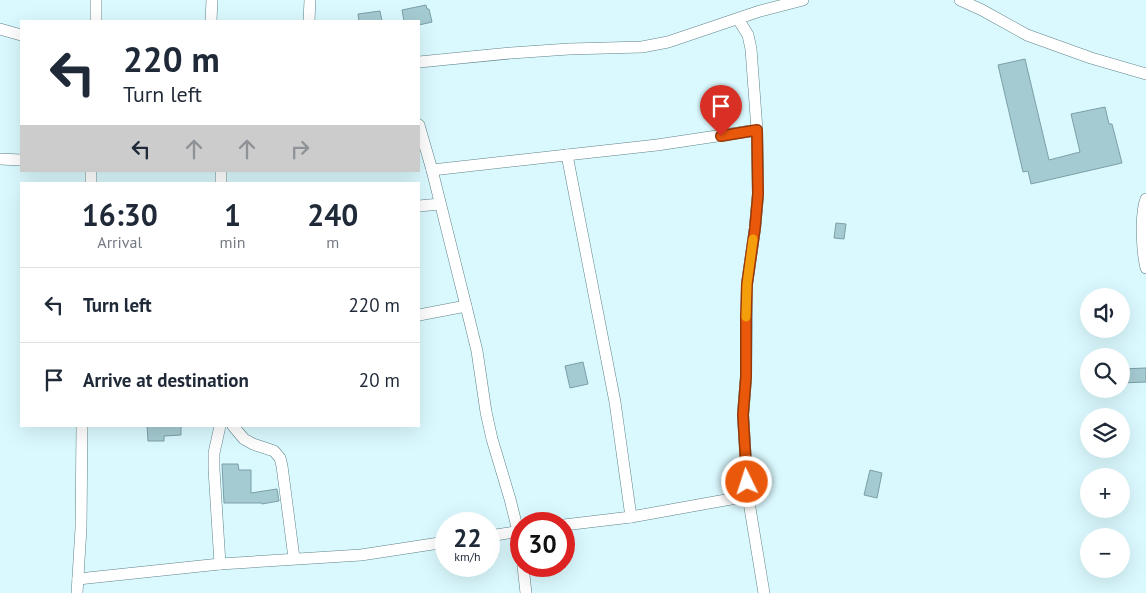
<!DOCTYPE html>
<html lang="en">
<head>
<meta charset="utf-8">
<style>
  :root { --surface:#fff; --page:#f6f6f7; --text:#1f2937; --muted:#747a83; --line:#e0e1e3 }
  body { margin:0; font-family:"PT Sans",sans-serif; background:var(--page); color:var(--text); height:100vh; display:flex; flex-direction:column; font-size:19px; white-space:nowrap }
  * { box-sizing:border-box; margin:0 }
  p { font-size:16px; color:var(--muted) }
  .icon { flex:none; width:28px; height:28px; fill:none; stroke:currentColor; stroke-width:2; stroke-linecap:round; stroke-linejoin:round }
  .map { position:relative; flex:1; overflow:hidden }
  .drawer { position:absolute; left:20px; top:182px; width:400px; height:245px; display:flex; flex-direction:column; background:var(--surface); border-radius:0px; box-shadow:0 5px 20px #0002 }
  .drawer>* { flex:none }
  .hud { position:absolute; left:20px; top:20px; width:400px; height:152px; border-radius:0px; box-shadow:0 5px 20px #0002; background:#fff; color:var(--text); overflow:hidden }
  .controls { position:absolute; left:1080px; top:288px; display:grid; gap:10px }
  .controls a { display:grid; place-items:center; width:50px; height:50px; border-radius:50%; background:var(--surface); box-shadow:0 5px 20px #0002; font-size:25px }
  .speed { position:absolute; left:435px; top:512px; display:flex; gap:10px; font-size:25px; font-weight:700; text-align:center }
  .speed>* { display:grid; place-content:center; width:65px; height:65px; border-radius:50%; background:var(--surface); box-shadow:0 5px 20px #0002; line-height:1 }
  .speed small { font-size:12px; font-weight:400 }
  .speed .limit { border:8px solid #d22; background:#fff; color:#111 }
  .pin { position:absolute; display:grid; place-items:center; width:42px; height:42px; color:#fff; margin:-51px -21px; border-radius:50% 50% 50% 0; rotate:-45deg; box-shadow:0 0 5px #0007 }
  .pin .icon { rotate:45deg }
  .me { position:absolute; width:55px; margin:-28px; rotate:356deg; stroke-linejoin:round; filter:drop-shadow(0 0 4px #0008) }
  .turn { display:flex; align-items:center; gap:18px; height:105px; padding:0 20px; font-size:22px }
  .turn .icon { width:65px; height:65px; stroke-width:2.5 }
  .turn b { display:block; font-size:35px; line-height:42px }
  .lanes { display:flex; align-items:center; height:48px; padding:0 20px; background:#0003; justify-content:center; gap:25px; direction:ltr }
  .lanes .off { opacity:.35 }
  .eta { display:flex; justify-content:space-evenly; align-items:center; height:85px; text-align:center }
  .eta b { font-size:30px; font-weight:700; line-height:35px }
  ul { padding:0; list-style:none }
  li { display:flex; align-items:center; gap:15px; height:75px; padding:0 20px; border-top:1px solid var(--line) }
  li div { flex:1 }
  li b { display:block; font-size:19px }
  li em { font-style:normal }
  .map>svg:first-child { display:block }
  .building { fill:#a5cbd2; stroke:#7b9fa6 }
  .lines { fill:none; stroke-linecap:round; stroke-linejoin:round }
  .street-casing { stroke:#5f8389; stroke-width:12 }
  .street { stroke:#fff; stroke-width:11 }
  .route-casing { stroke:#983908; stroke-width:12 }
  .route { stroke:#ea580c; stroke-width:9 }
  .slow { stroke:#f59e0b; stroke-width:9 }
</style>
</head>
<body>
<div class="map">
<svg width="1146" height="593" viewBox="0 0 1146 593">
  <rect width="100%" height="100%" fill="#daf9fe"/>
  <g class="building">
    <path d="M426,5L427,9H429L432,22L419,25V21H404L402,10Z"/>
    <path d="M380,11L382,21H359L358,14Z"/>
    <path d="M1025,59L1049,160L1080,152L1071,114L1105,107L1109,124H1112L1122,163L1031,184L1028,171L1023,172L998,65Z"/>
    <path d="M836,223L846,224L844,239L834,238Z"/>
    <path d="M583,362L588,384L570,388L565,366Z"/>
    <path d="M1146,368V382L1121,383V369Z"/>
    <path d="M147,426H181V435L164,436V441H148Z"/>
    <path d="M222,464H238L239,470H251V493L277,489L279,501L262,504V503H224Z"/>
    <path d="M870,470L882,473L877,498L864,495Z"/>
  </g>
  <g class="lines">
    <defs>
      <g id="street">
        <path d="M960,0L982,10L1027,35L1091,58L1146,74"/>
        <path d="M738,19L748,35L751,49L757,130L758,194L755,228L747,284L746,377L743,415L748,496L764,593"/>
        <path d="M96,21V0"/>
        <path d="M211,21L212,0"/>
        <path d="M309,21L310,0"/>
        <path d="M0,29L21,35"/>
        <path d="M419,62L511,53L569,49L642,47L668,42L760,11L803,0"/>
        <path d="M419,125L432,170L466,306L477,351L486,412L492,439L510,499L518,531L521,554"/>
        <path d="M567,155L615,402L631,517"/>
        <path d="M0,159L21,160"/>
        <path d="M432,170L657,145L757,130"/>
        <path d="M91,184V171"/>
        <path d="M221,184V171"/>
        <path d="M1146,199C1140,214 1142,252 1146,268"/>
        <path d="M419,206L440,204"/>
        <path d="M419,315L466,306"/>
        <path d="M220,426L214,453V469L220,564"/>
        <path d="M233,426L244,439L253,444L274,451L280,458L282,466L294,558"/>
        <path d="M564,525L631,517L748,496"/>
        <path d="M489,536L521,531"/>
        <path d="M523,566L526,593"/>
        <path d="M78,579L220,564L361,555L446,542"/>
        <path d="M77,593L81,528L82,426"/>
      </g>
    </defs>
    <use href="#street" class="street-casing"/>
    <use href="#street" class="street"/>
  </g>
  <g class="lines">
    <defs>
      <path id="route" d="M721,136L757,130L758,194L755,228L747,284L746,317V377L743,415L747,482"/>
    </defs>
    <use href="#route" class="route-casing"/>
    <use href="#route" class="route"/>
    <path class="slow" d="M746,317L747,284L753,239"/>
  </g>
</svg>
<div class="controls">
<a><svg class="icon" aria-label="sound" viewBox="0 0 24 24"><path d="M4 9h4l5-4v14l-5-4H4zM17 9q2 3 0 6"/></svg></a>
<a><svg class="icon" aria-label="search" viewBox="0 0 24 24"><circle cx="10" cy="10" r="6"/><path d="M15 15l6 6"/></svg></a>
<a><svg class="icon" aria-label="layers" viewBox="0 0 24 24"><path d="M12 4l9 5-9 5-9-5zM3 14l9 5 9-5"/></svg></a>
<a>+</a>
<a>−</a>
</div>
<div class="speed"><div>22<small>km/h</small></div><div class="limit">30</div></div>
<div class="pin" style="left:721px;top:136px;background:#d93025"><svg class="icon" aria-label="arrive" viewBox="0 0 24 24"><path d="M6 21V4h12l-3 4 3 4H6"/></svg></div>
<svg class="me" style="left:747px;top:482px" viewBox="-20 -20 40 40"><circle r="17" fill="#ea580c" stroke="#fff" stroke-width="3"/><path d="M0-11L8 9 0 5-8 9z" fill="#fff"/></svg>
<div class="hud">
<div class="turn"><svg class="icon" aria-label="left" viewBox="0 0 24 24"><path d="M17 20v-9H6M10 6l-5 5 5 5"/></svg><div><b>220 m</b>Turn left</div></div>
<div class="lanes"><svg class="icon" aria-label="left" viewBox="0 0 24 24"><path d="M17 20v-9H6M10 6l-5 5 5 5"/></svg><svg class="icon off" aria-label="ahead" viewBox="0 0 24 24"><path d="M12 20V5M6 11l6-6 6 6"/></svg><svg class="icon off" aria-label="ahead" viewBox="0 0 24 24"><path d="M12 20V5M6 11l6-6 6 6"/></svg><svg class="icon off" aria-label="right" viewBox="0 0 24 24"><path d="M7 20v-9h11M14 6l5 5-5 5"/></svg></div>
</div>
<section class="drawer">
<div class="eta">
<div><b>16:30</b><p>Arrival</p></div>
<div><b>1</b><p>min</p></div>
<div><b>240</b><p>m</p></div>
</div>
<ul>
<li><svg class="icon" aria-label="left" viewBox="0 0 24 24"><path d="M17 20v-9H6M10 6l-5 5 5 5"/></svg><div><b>Turn left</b></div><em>220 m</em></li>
<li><svg class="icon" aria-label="arrive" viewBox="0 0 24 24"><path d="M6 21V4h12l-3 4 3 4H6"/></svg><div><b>Arrive at destination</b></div><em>20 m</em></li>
</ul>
</section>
</div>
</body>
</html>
